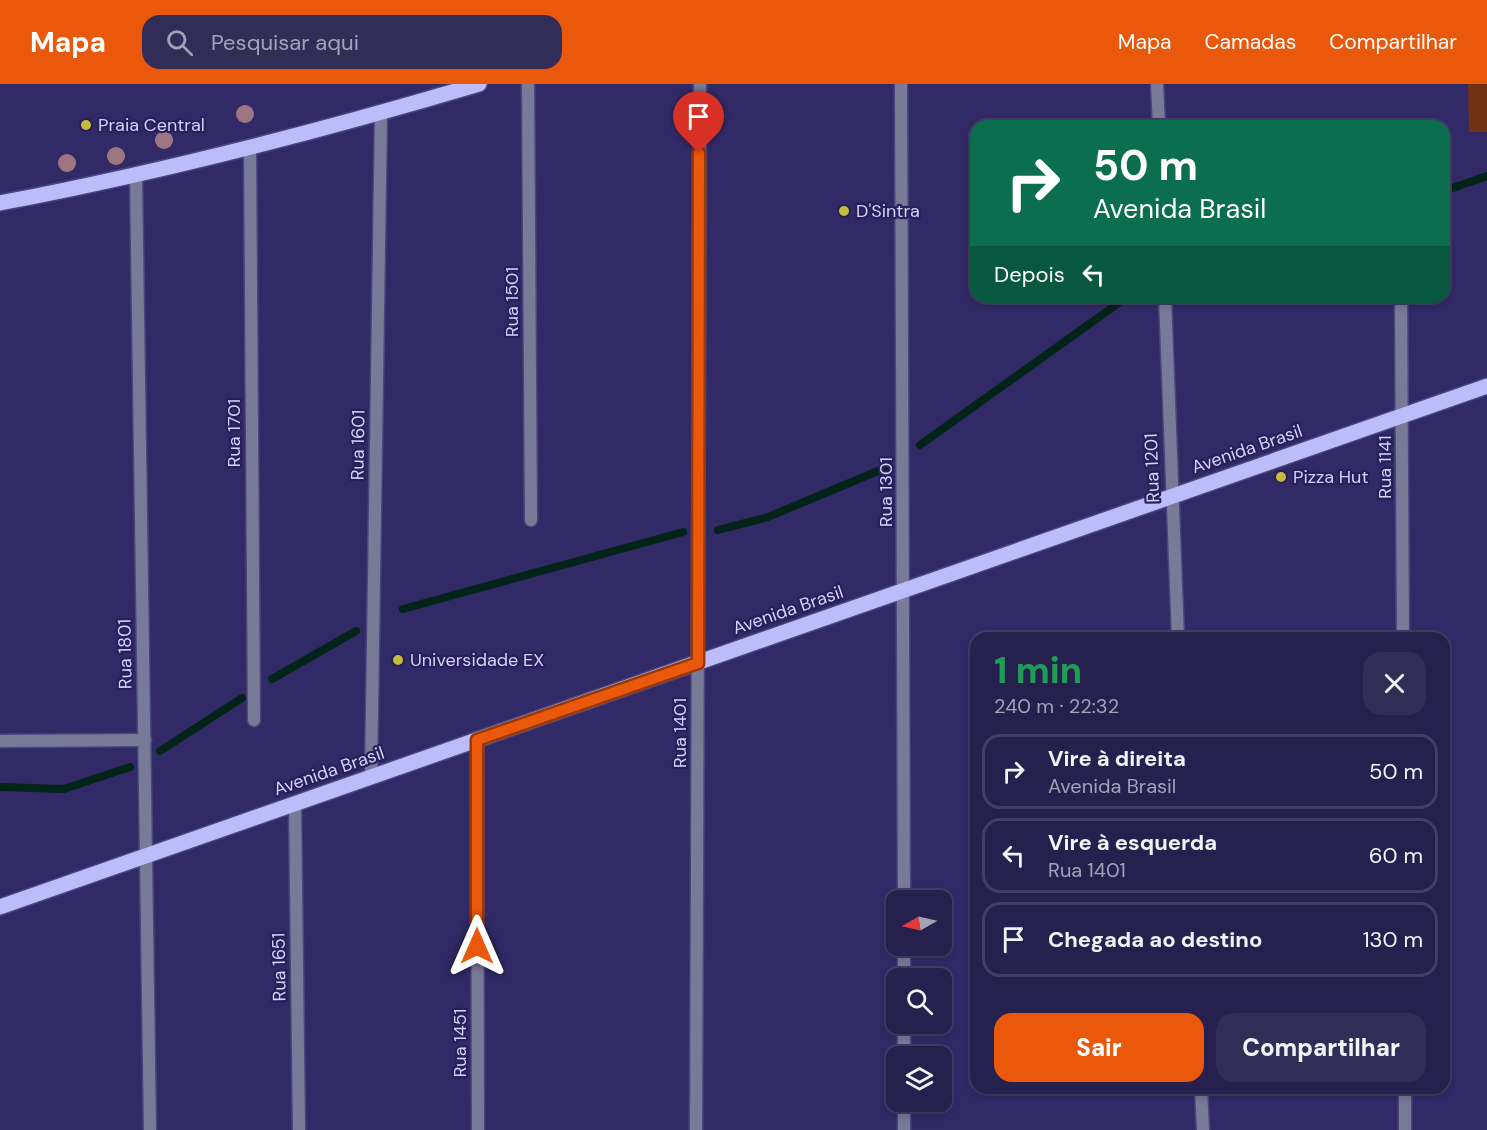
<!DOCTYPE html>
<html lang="pt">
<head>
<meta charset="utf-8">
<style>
  :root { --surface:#25204d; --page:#312d57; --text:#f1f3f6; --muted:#a3a3b6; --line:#423e65; --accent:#ea580c }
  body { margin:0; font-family:"DM Sans",sans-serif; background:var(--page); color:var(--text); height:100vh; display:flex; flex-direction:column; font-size:22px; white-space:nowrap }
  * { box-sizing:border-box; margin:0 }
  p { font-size:20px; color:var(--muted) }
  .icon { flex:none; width:33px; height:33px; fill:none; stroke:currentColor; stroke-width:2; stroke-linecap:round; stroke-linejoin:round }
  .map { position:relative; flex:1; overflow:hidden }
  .sheet { position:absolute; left:970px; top:548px; width:480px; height:462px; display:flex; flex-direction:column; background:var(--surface); border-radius:18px; box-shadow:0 3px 9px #0003,0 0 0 2px var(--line) }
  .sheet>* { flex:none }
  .top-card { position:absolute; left:970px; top:36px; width:480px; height:183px; border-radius:18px; box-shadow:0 3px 9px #0003,0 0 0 2px var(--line); background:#0b6e4f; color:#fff; overflow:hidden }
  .needle { width:39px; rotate:261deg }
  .fabs { position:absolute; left:886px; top:806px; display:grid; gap:12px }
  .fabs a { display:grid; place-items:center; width:66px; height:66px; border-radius:12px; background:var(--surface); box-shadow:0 3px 9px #0003,0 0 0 2px var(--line); font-size:30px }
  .pin { position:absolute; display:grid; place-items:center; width:51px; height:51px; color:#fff; margin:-62px -26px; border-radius:50% 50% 50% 0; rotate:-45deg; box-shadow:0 0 6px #0007 }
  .pin .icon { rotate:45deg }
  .me { position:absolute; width:66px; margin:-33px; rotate:0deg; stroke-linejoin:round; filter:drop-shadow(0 0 4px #0008) }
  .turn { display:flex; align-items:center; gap:21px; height:126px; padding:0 24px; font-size:27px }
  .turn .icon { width:78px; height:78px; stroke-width:2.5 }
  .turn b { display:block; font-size:42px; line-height:51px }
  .then { display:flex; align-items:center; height:57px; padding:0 24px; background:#0003; gap:12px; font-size:22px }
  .round { display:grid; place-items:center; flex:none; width:63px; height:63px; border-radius:18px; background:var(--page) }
  .overview { display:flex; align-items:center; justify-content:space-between; height:102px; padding:0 24px }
  h1 { font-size:36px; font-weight:800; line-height:45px; color:#1e9e55 }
  .button { display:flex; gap:12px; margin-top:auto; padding:12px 24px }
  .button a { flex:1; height:69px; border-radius:18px; background:var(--accent); color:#fff; font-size:24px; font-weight:800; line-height:69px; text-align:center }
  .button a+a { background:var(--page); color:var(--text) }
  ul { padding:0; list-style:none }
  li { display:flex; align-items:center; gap:18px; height:75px; margin:0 12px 9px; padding:0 12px; border:3px solid var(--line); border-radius:18px }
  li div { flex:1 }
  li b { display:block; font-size:22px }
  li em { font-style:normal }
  header { display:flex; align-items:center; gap:36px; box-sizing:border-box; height:84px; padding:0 30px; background:var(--accent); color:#fff }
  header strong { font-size:28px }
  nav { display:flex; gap:33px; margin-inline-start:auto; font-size:21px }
  .search { width:420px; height:54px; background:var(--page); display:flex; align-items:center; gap:15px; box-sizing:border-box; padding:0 21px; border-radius:18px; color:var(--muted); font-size:22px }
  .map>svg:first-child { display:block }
  .green { fill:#703213 }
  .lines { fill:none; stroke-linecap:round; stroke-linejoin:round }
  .stream { stroke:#032418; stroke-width:8 }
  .street-casing { stroke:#4b457f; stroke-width:15 }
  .primary-casing { stroke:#4b457f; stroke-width:18 }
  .street { stroke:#797998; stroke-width:12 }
  .primary { stroke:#bcbcfa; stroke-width:15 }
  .tree { fill:#9d7682 }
  .route-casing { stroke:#983908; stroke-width:15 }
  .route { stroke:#ea580c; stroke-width:10 }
  .poi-dot { fill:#c6bc3c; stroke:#281f5b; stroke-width:2 }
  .labels { text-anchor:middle; stroke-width:4.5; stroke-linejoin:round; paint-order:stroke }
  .poi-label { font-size:18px; fill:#d4d4fa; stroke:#281f5b; text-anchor:start }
  .street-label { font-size:18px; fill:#d4d4fa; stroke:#281f5b }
</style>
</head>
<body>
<header>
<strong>Mapa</strong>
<div class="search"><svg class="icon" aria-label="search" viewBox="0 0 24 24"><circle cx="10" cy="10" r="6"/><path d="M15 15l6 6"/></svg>Pesquisar aqui</div>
<nav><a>Mapa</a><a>Camadas</a><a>Compartilhar</a></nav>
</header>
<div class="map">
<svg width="1487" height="1046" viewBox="0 0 1487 1046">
  <rect width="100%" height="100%" fill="#312a67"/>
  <path class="green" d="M1468,0H1487V48H1469Z"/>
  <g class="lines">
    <g class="stream">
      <path d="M1444,107L1487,92"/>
      <path d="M920,361L1127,213"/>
      <path d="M718,446L768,433L885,384"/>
      <path d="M403,525L683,448"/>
      <path d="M272,595L356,547"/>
      <path d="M160,667L242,614"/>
      <path d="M0,703L64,705L130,683"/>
    </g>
    <defs>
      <g id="street">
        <path d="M528,0L531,436"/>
        <path d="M901,0L904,816"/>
        <path d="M1157,0L1159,42"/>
        <path d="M250,63L254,636"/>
        <path d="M136,93L150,1046"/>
        <path d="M1165,213L1178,554"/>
        <path d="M1401,213L1403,554"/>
        <path d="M477,656L478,1046"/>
        <path d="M0,657L145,656"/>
        <path d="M371,693L381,29"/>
        <path d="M295,720L299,1046"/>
        <path d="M904,894V861"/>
        <path d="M904,972V939"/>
        <path d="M1201,1004L1203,1046"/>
        <path d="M1405,1004V1046"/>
        <path d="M696,1046L700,0"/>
        <path d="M904,1046V1017"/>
      </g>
      <g id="primary">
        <path d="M0,119C162,88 321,47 479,0"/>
        <path d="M0,823L1487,302"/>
      </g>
    </defs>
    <use href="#street" class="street-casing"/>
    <use href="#primary" class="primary-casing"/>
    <use href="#street" class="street"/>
    <use href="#primary" class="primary"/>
  </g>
  <g class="tree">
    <circle cx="245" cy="30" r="9"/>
    <circle cx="164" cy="56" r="9"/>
    <circle cx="116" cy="72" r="9"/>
    <circle cx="67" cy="79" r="9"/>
  </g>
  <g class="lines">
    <defs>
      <path id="route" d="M477,862V656L698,579L699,69"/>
    </defs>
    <use href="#route" class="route-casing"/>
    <use href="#route" class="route"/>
  </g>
  <g class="poi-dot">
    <circle cx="86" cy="41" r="6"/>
    <circle cx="844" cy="127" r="6"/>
    <circle cx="1281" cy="393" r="6"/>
    <circle cx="398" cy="576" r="6"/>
  </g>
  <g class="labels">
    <g class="poi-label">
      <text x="98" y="47">Praia Central</text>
      <text x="856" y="133">D'Sintra</text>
      <text x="1293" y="399">Pizza Hut</text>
      <text x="410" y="582">Universidade EX</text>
    </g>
    <g class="street-label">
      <text transform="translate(512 218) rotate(-90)" y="6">Rua 1501</text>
      <text transform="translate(234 349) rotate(-90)" y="6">Rua 1701</text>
      <text transform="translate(358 361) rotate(-89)" y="6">Rua 1601</text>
      <text transform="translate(1247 365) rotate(-19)" y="6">Avenida Brasil</text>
      <text transform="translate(1385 383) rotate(-90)" y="6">Rua 1141</text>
      <text transform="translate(1152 384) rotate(-92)" y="6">Rua 1201</text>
      <text transform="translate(886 408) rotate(-90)" y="6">Rua 1301</text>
      <text transform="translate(788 526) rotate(-19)" y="6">Avenida Brasil</text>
      <text transform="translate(125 570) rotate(-91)" y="6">Rua 1801</text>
      <text transform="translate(680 649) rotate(-90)" y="6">Rua 1401</text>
      <text transform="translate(329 687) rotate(-19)" y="6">Avenida Brasil</text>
      <text transform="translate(279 883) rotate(-91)" y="6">Rua 1651</text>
      <text transform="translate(460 959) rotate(-90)" y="6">Rua 1451</text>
    </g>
  </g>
</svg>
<div class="fabs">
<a><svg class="needle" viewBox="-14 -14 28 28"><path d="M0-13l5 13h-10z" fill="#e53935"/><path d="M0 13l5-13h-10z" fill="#a3a3b6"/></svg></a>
<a><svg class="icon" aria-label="search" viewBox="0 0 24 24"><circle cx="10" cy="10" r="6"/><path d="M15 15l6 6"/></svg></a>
<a><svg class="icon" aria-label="layers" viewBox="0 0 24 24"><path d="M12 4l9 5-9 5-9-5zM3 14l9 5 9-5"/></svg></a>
</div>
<div class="pin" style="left:699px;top:69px;background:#d93025"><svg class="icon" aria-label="arrive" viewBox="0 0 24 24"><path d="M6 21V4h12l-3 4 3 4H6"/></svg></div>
<svg class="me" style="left:477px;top:862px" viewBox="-20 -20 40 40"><path d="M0-17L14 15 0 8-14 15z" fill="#ea580c" stroke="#fff" stroke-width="4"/></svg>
<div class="top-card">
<div class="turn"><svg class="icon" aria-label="right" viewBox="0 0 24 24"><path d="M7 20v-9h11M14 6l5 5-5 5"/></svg><div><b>50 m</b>Avenida Brasil</div></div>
<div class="then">Depois<svg class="icon" aria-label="left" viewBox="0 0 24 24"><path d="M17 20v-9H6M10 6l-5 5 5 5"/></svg></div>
</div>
<section class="sheet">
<div class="overview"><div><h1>1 min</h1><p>240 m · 22:32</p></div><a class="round"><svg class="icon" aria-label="close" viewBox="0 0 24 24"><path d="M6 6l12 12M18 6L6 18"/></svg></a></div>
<ul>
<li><svg class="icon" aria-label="right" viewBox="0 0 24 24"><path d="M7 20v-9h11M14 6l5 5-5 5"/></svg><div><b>Vire à direita</b><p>Avenida Brasil</p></div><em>50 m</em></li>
<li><svg class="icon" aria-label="left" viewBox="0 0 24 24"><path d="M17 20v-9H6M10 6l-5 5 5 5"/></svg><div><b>Vire à esquerda</b><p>Rua 1401</p></div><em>60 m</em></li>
<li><svg class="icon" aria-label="arrive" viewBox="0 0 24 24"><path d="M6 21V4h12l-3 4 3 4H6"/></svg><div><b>Chegada ao destino</b></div><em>130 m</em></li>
</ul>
<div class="button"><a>Sair</a><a>Compartilhar</a></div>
</section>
</div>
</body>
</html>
